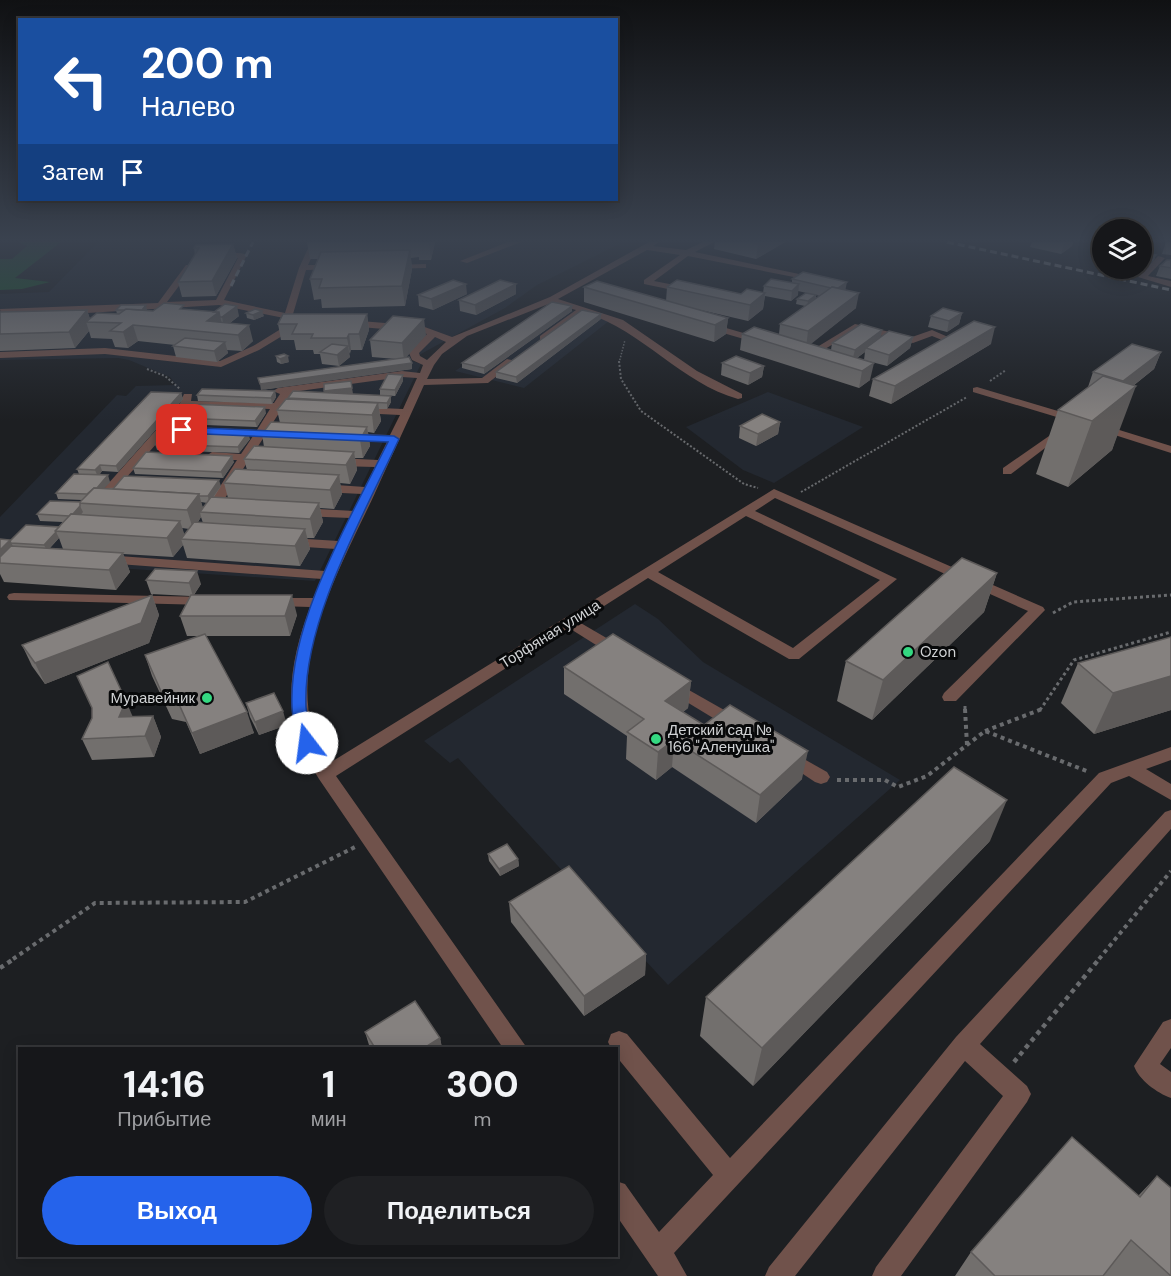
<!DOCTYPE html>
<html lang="ru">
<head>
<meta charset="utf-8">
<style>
  :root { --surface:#16171a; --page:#1f2023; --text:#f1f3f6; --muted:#9e9fa2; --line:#353639; --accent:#2563eb }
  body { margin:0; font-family:"DM Sans",sans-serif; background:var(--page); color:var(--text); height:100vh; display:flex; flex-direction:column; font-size:22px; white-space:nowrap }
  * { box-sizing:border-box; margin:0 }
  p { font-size:20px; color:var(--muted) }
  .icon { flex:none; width:33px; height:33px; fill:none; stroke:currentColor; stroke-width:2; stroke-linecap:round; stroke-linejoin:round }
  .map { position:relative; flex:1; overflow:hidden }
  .side { position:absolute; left:18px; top:1047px; width:600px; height:210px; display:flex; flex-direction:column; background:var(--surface); border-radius:0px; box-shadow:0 3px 15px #0003,0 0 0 2px var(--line) }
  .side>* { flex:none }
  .guide { position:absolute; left:18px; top:18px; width:600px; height:183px; border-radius:0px; box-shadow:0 3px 15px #0003,0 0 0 2px var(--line); background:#1a4fa0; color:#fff; overflow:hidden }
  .fabs { position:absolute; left:1092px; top:219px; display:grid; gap:12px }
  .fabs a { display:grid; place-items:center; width:60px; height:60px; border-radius:50%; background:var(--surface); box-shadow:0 3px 15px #0003,0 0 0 2px var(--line); font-size:30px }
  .pin { position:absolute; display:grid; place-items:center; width:51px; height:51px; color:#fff; margin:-26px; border-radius:12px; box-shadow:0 3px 9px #0006 }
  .me { position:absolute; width:66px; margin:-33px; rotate:345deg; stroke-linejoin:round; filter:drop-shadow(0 0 4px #0008) }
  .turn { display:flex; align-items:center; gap:21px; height:126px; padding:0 24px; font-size:27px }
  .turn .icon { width:78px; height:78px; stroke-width:2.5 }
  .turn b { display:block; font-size:42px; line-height:51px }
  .then { display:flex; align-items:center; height:57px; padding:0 24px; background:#0003; gap:12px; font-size:22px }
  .eta { display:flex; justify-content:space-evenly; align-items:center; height:102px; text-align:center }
  .eta b { font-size:36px; font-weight:800; line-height:42px }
  .primary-button { display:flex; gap:12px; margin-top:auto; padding:12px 24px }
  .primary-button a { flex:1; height:69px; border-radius:36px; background:var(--accent); color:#fff; font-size:24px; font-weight:800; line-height:69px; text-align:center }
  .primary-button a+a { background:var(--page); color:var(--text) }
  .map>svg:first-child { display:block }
  .built { fill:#232830 }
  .forest { fill:#19562a }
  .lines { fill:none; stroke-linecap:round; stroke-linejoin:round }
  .path-far4 { stroke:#696b6e; stroke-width:1.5; stroke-dasharray:1.5 1.5; stroke-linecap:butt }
  .path-far3 { stroke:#696b6e; stroke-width:2; stroke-dasharray:2 2; stroke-linecap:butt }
  .path-far2 { stroke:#696b6e; stroke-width:3; stroke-dasharray:3 3; stroke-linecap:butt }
  .path-far1 { stroke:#696b6e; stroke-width:4; stroke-dasharray:4 4; stroke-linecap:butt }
  .path { stroke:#696b6e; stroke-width:4.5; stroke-dasharray:4.5 4.5; stroke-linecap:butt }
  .minor { fill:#70524b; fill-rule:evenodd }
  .rail { stroke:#888a8c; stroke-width:3; stroke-dasharray:7 4; stroke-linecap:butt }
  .wall { fill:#726f6d; fill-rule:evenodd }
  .shaded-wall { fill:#5d5a59 }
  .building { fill:#85817f; stroke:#5d5a59; stroke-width:1.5 }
  .route { fill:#2563eb; stroke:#184099; stroke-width:1.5 }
  .poi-dot { fill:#34d881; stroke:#08090a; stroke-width:2 }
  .labels { text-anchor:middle; stroke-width:6; stroke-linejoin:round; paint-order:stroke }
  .street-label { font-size:15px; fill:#d1d3d5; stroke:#08090a }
  .poi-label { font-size:15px; fill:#d1d3d5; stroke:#08090a; text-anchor:start }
</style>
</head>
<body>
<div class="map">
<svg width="1171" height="1276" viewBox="0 0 1171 1276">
  <rect width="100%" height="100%" fill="#1d1f22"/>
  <g class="built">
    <path d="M98,242H623L537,285L505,308L410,360L421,364L315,581L25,562L0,546V517L117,395L126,396L136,386L176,385L170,377L129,360L118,358L0,360V294L49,292Z"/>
    <path d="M553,305L609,321L524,388L455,371Z"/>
    <path d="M768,392L863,427L774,483L743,470L686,427Z"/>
    <path d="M635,604L658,619L703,662L900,780L668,985L458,758L450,763L424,741Z"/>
  </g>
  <path class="forest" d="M19,242H61L15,278L50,282L22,289L0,290V259H12L27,246Z"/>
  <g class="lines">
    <path class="path-far4" d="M619,363L625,340"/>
    <g class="path-far3">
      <path d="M619,361L621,379L641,411L744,484L758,488"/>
      <path d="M147,369L165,376L180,389"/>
      <path d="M990,381L1006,370"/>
      <path d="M801,492L967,397"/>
    </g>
    <g class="path-far2">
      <path d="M1053,613L1073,602L1171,595"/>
      <path d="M965,706V710"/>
      <path d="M1040,710L1074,660L1171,632"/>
    </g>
    <g class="path-far1">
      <path d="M965,709L967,745"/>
      <path d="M985,731L1042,709"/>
      <path d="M837,780H885L898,787L927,776L985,731L1089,772"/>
      <path d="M13,959L95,903L245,902L355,847"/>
      <path d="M1099,959L1171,871"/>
    </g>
    <g class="path">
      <path d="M0,968L15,958"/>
      <path d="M1014,1062L1100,958"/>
    </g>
    <g class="minor">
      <path d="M311,242H319L308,265H338V269L306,270L293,314L303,317L293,319L292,330L259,350L221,367L105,354L0,358V352L105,348L220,361L253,346L284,327V318L219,305L87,313L1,314L0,309L158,303L186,265H189L193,267L167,302L216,300L238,258L215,259L211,257C219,253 239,251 247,255L224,300L285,313L299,268Z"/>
      <path d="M508,242H521L467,263L460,261Z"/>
      <path d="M649,242H659L653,246L686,250L703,242H714L695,252L823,279L819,282L688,256L654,281L690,288L691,290L687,293L644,284V280L680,255L647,250L558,299L623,320L697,371L742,394V398L738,399C681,383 643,331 586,313L546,340H540V336L576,310L551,303L467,336L442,354L434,365L427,379L482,378L507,359L516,361L488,383L424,385C408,421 391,457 375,493C339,571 274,680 328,764L774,489L1043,607L1045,610L956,701H944L942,697L944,693L1028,611L775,498L755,511L897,579L799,659H789L648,578L579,622L622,647L625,651L622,655H612L569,628L336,776L527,1048H503L319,779C312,767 303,755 299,742C283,698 294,650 310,607L276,606L269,602L276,598H313L322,579L105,563L98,559L105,555L325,571L336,549L290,546L283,542L290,538L339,541L350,518L301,516L295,512L301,508L354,511L362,494L322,492L316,488L322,484L365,487L375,467L337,466L331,462L337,458L378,460L387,442L349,440L343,437L349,434L390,435L400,415L359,413L354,410L359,407L403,409L417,378L402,377L292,392L285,403L299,404L304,407L299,410H281L268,430L283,431L289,434L283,437H264L253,454H266L272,458L266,462L248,461L214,516L209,517L203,513L237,460H212L206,456L212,452L241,454L253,436L166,433L101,506L97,507L91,503L180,403L184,394H192L191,401L274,403L280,394L273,391L278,388L402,371L420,373L423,365L412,360L409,353L427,334L420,332L348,326L343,323L348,320L422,326L452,337L550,297ZM435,337L446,342L427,360L420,356L419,353ZM188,407L270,409L257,430L171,426ZM746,516L880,580L793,648L658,572Z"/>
      <path d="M1158,256L1165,258L1148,276L1171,281V287L1138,277Z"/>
      <path d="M426,264V268H423L392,269L388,267L392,265Z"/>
      <path d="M709,323L764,339L766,341L761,344L706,328V324Z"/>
      <path d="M855,324L912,337L932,330L955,340L938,350L933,347L942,340L932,336L913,343L856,330L812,357L804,355Z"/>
      <path d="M977,387L1078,417L1080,419L1078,421H1070L973,392V388Z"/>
      <path d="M1100,424L1171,446V453L1096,429L1094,427Z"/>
      <path d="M1062,427L1066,428V432L1011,474H1003V468Z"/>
      <path d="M14,593L207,597L214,601L207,605L9,600L7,597L9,594Z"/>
      <path d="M673,681L740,719L742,723L740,727H728L667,690L665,686L667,682Z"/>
      <path d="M1171,747V760L1146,769L1171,784V800L1129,776L1111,783L674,1253L687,1276H658L616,1215V1181L625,1184L659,1232L713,1175L616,1056V1048H611L608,1042L611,1034L619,1031L627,1034L730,1158L1099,773Z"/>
      <path d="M788,750L827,772L830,777L827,782L821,784L815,782L782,760L779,756L782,752Z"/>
      <path d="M1171,810V829L980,1044L1027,1086L1031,1094L1027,1102L901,1276H872L876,1267L1003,1096L965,1061L795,1276H765L769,1267L956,1037L1165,812Z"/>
      <path d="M1171,1019V1048L1160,1064L1171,1072V1098C1157,1093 1139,1080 1134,1066L1163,1022Z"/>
    </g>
    <g class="rail">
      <path d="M947,242L1171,290"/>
      <path d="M231,286L253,242"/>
    </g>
  </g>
  <g class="wall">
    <path d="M307,242H435L431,260H419V257L411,258L412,269L405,306L322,308L321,299L314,300L310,279L318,259H310Z"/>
    <path d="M715,242H785L756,259L714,249Z"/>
    <path d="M1032,242H1073L1072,246L1061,254L1030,247Z"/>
    <path d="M1166,242H1171V255L1162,254Z"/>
    <path d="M233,244L237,258L216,296L182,297L178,282L195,255L194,248Z"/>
    <path d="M1142,255H1156L1154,260L1148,265L1142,263Z"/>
    <path d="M1171,260V279L1156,276L1160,266Z"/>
    <path d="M792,279L846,290L856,308L810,344L831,350L832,343L881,337H913L910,348L887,366L864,360L865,352L857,358L870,380L859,388L740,350L742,334H779L780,324L805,306L796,304L797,299L816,295V299L820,296L798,291V295L791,301L765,296L763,309L748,321L692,308L728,318L726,334L714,342L584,302V287L666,301L667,287L741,294L763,293L764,286L792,283Z"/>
    <path d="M467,294L433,310L419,306L418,295Z"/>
    <path d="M516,294L476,315L460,311L459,300Z"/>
    <path d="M572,306V311L484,374L462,368V363Z"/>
    <path d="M185,309L239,316L230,323L253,341L242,351L227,350L228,353L217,362L176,357L173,346L175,345L138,341L128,348L115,347L112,339L91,338L89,331L75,348L0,351V312L87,310L90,319L117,314L116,310H147V311H153Z"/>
    <path d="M246,313L264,316L254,320L247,318Z"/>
    <path d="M962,313L959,324L947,332L928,327L931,316Z"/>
    <path d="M367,314L369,330L362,350H351L349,354L350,357L339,366L322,364L320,354H314L313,350H296L294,340H281L278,324Z"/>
    <path d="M601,319L517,383L496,378V372Z"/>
    <path d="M426,335L406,357L412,369L261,390L396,359L372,357L370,340Z"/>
    <path d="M991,344L891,404L869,396L873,379Z"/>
    <path d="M1161,352L1154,369L1133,386L1112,450L1068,487L1036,474L1058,410L1088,387L1093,372Z"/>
    <path d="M276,356L289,362L281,364L277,362Z"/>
    <path d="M722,363L764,366L762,377L748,385L721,375Z"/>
    <path d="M403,381L395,396L380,395V389Z"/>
    <path d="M275,391L276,397L272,404L198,401L197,395Z"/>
    <path d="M181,393L183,399L118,472L102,471L99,475L110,482L104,488L221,486L214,497L228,498L224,483L247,470L244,459L264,447L262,434L280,423L277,410L353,394L391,396V402L387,409H379L381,421L374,433L368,432L370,446L363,458H355L357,470L350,484L340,483L342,494L334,509L320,508L323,522L314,538H307L310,549L300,566L187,558L183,545L173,557L123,554L130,572L116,590L4,582L0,574V539L10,540V541L59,527L63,522L40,521L37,514L80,502L82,500L58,499L56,493L79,474L77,469ZM201,502L207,503L203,508ZM201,517L203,523L198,522ZM182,528L189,529L184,535ZM59,538L63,549L50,548Z"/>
    <path d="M266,413L257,427L180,424L179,418Z"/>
    <path d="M780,422L778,434L756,446L739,438L740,426Z"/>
    <path d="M250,439L239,453L157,450L155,444Z"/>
    <path d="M234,462L223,478L135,474L133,468Z"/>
    <path d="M155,569L201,584L194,595L297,615L290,636H206L254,733L200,754L186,722L172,719L152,676L145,655L201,636H187L180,616L190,596L151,594L146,580Z"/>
    <path d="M997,573L984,612L872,720L837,701L846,661Z"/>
    <path d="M152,595L159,615L149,643L45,684L32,666L22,645Z"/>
    <path d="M1171,637V710L1094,734L1061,703L1078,663Z"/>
    <path d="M564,667L691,681L688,708L683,712L704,725L802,779L756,823L672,767L656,780L626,759L627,736L564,694Z"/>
    <path d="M246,703L287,725L259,735L250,717Z"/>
    <path d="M153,716L161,737L154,757L92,760L82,739L132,717Z"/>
    <path d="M990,841L753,1086L700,1036L706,997Z"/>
    <path d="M488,854L518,859L519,866L500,876L489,861Z"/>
    <path d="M509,902L646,954L645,975L584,1016L511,922Z"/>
    <path d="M365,1032L440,1038L442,1048H371L369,1045Z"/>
    <path d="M1157,1176L1171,1276H955L971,1252L1138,1196Z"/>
  </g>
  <g class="shaded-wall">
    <path d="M429,242H435L431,260Z"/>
    <path d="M761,242H785L756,259L758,244Z"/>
    <path d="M1066,242H1073L1072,246L1061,254L1064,244Z"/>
    <path d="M233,244L237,258L216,296L212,281Z"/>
    <path d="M410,250L412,269L405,306L402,286Z"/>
    <path d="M1156,255L1154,260L1148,265L1150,260Z"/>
    <path d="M847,282L845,292L837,289Z"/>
    <path d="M466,284L467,294L433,310L431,299Z"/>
    <path d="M516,284V294L476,315L475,305Z"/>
    <path d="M799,284L798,295L791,301L792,291Z"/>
    <path d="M765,293L763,309L748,321L750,305Z"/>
    <path d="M859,293L856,308L806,348L808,331Z"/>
    <path d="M816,295L815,301L807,307L808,301Z"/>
    <path d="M146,305L147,310L143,315L142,310Z"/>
    <path d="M237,306L239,316L224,327L222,317Z"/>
    <path d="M572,306V311L484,374V368Z"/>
    <path d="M87,310L91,322H86L89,331L75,348L69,332Z"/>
    <path d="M262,311L264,316L254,320L253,315Z"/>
    <path d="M219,312L223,328L207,321Z"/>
    <path d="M962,313L959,324L947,332L949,321Z"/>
    <path d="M367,314L369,330L362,350L359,334Z"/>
    <path d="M601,314V319L517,383L516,377Z"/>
    <path d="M728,318L726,334L714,342L715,325Z"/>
    <path d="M424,319L426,335L404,360L402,343Z"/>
    <path d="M133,325L138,341L128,348L123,332Z"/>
    <path d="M249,325L253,341L242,351L238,335Z"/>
    <path d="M995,327L991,344L891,404L895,386Z"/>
    <path d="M882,330L880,341L866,348L865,352L852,361L855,350Z"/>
    <path d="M349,334L351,350L350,354L347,338Z"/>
    <path d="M913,337L910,348L887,366L889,355Z"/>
    <path d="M225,342L228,353L217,362L214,351Z"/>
    <path d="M348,346L350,357L339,366L337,355Z"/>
    <path d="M1161,352L1154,369L1116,399L1123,381Z"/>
    <path d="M288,356L289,362L281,364L280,359Z"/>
    <path d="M412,363V369L261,390L260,384Z"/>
    <path d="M874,363L870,380L859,388L862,371Z"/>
    <path d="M764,366L762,377L748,385L750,373Z"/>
    <path d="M403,375V381L395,396V390Z"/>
    <path d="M351,381L353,394L325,397L324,391Z"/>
    <path d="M1136,386L1112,450L1068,487L1092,421Z"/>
    <path d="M275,391L276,397L272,404L271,398Z"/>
    <path d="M181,393L183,399L118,472L116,466Z"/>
    <path d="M391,396V402L387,409V403Z"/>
    <path d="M378,403L381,421L374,433L372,415Z"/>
    <path d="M265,407L266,413L257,427L255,421Z"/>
    <path d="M780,422L778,434L756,446L758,434Z"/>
    <path d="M367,427L370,446L363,458L360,440Z"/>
    <path d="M248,433L250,439L239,453L238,447Z"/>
    <path d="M354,452L357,470L350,484L346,465Z"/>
    <path d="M232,456L234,462L223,478L221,472Z"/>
    <path d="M100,465L102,471L98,477L95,470Z"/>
    <path d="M108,475L110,482L93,501L91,495Z"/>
    <path d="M339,475L342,494L334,509L330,490Z"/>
    <path d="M219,480L221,486L209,503L208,496Z"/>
    <path d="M199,494L204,512H200L201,517L193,529L187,510Z"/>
    <path d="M319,503L323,522L314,538L310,519Z"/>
    <path d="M80,506L83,512L74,523L71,516Z"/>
    <path d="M180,521L186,539H181L183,545L173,557L167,538Z"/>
    <path d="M305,529L310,549L300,566L295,546Z"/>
    <path d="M56,532L59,538L47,551L44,545Z"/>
    <path d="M10,540L16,553L0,563V550Z"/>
    <path d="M123,553L130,572L116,590L109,570Z"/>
    <path d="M197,571L201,584L193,596L189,583Z"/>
    <path d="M997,573L984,612L872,720L883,680Z"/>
    <path d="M152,595L159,615L149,643L45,684L35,663Z"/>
    <path d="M292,595L297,615L290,636L285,616Z"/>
    <path d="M1171,676V710L1094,734L1113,693Z"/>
    <path d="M691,681L688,708L663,728L665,701Z"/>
    <path d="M126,701L135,722L128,738L119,717Z"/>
    <path d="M283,711L287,725L259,735L255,722Z"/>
    <path d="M247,712L254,733L200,754L192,733Z"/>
    <path d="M153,716L161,737L154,757L145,736Z"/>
    <path d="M674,740L672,767L656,780L658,752Z"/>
    <path d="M808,751L802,779L756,823L760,795Z"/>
    <path d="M1007,800L990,841L753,1086L762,1048Z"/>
    <path d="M518,859L519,866L500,876L499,869Z"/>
    <path d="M646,954L645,975L584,1016V996Z"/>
    <path d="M440,1038L442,1048H424Z"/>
  </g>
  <g class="building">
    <path d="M749,242H761L758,244Z"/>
    <path d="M233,244L212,281L178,282L199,248H194L196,245Z"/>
    <path d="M410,250L402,286L319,288L322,279H310L321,252Z"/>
    <path d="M1145,253L1156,255L1150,260L1142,258V255Z"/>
    <path d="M1167,260H1171V268L1160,266Z"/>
    <path d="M803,272L847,282L838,288L832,287L831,288L792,279Z"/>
    <path d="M771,279L799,284L792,291L764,286Z"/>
    <path d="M453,280L466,284L431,299L418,295Z"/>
    <path d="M500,280L516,284L475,305L459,300Z"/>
    <path d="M677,280L741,294L747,289L765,293L750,305L667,287Z"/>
    <path d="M597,281L728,318L715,325L584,287Z"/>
    <path d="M832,287L859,293L808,331L780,324Z"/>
    <path d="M806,293L816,295L808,301L797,299Z"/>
    <path d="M552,302L572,306L484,368L462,363Z"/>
    <path d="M164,303L184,305L180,309L219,312L207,321L249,325L238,335L133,325L123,332L110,331L121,323L86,322L97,313L119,314L126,309L153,311Z"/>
    <path d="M225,304L237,306L222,317H220L219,312H214Z"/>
    <path d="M121,305H146L142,310L126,309L124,310H116Z"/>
    <path d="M943,308L962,313L949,321L931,316Z"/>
    <path d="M255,309L262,311L253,315L246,313Z"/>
    <path d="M87,310L69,332L0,334V312Z"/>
    <path d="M582,310L601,314L516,377L496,372Z"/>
    <path d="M283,314H367L359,334H349L347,338H311L313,334H292L297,324H278Z"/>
    <path d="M393,316L424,319L402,343L370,340Z"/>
    <path d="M974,321L995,327L895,386L873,379Z"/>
    <path d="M861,324L882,330L855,350L832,343Z"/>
    <path d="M754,327L874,363L862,371L742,334Z"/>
    <path d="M889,331L913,337L889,355L866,348Z"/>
    <path d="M185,338L225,342L214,351L173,346Z"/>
    <path d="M332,344L348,346L337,355L320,352Z"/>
    <path d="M1132,344L1161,352L1123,381L1093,372Z"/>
    <path d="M284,354L288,356L280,359L276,356Z"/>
    <path d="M736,356L764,366L750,373L722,363Z"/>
    <path d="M409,357L412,363L260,384L258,378Z"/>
    <path d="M388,374L403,375L395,390L380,389Z"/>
    <path d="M1103,376L1136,386L1092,421L1058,410Z"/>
    <path d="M351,381L352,388L324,391V384Z"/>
    <path d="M202,389L275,391L271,398L197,395Z"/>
    <path d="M293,391L391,396L387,403L288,398Z"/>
    <path d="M151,392L181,393L116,466L100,465L95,470L77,469Z"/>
    <path d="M286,399L378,403L372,415L277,410Z"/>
    <path d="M190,404L265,407L255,421L179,418Z"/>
    <path d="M762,414L780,422L758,434L740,426Z"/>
    <path d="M271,422L367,427L360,440L262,434Z"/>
    <path d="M167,429L248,433L238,447L155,444Z"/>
    <path d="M254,446L354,452L346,465L244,459Z"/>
    <path d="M146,452L232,456L221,472L133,468Z"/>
    <path d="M235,469L339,475L330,490L224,483Z"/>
    <path d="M74,474L108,475L97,488H94L87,494L56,493Z"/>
    <path d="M124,476L219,480L208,496H199V494L113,489Z"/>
    <path d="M94,488L199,494L187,510L79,503Z"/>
    <path d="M211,497L319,503L310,519L200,512Z"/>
    <path d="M50,501L80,502V506L73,514H71L69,516L37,514Z"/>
    <path d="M71,514L180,521L167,538L55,531Z"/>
    <path d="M194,522L305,529L295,546L181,539Z"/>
    <path d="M26,525L59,527L55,531L56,532L44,545L11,543L10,541Z"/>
    <path d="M0,539L10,540L0,550Z"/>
    <path d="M11,546L123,553L109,570L0,563V557Z"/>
    <path d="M962,558L997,573L883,680L846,661Z"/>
    <path d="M155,569L197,571L189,583L146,580Z"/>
    <path d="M152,595L141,623L35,663L22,645Z"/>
    <path d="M191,595H292L285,616H180Z"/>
    <path d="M205,634L247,712L192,733L178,702L164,698L145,655Z"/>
    <path d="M613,634L691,681L665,701L704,725L730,705L808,751L760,795L674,740L658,752L627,732L644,719L564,667Z"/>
    <path d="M1171,637V676L1113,693L1078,663Z"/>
    <path d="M108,662L126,701L119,717L153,716L145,736L82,739L92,718V708L77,676Z"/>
    <path d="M274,693L283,711L255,722L246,703Z"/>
    <path d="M954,767L1007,800L762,1048L706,997Z"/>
    <path d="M507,844L518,859L499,869L488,854Z"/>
    <path d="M569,866L646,954L584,996L509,902Z"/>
    <path d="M415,1001L440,1038L424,1048H375L365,1032Z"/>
    <path d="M1072,1137L1140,1197L1157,1176L1171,1188V1276L1131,1240L1103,1276H995L971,1252Z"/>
  </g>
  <linearGradient id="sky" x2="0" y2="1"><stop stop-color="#101113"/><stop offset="0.57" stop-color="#3a424f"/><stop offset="1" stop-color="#3a424f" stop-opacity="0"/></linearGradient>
  <rect width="1171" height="421" fill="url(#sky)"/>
  <path class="route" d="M178,427L394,436L399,439C364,515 302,622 306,707C307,719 312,731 315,743L313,747H302L300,743C297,731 292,719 292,707C288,622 351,517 388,442L182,433L177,430Z"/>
  <g class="poi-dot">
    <circle cx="908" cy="652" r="6"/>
    <circle cx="207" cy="698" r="6"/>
    <circle cx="656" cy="739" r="6"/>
  </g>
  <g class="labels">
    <g class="street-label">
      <text transform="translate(550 634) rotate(-32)" y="5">Торфяная улица</text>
    </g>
    <g class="poi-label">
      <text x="920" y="657">Ozon</text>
      <text x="195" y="703" text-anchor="end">Муравейник</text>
      <text x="668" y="735">Детский сад №<tspan x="668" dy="17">166 "Аленушка"</tspan></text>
    </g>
  </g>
</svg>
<div class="fabs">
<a><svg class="icon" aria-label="layers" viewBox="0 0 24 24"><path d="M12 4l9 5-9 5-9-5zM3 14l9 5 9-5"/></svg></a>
</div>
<div class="pin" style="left:182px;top:430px;background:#d93025"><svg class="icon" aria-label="arrive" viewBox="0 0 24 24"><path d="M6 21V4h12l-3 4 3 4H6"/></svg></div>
<svg class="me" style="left:307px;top:743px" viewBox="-20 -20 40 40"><circle r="19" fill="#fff"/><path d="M0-13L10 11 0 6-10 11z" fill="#2563eb"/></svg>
<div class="guide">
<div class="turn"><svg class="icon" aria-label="left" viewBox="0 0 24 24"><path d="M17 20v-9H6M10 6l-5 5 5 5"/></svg><div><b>200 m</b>Налево</div></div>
<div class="then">Затем<svg class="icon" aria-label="arrive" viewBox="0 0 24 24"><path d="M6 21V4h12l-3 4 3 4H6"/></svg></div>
</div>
<section class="side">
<div class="eta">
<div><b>14:16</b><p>Прибытие</p></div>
<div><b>1</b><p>мин</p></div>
<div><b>300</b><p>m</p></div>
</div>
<div class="primary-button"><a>Выход</a><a>Поделиться</a></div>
</section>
</div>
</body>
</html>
